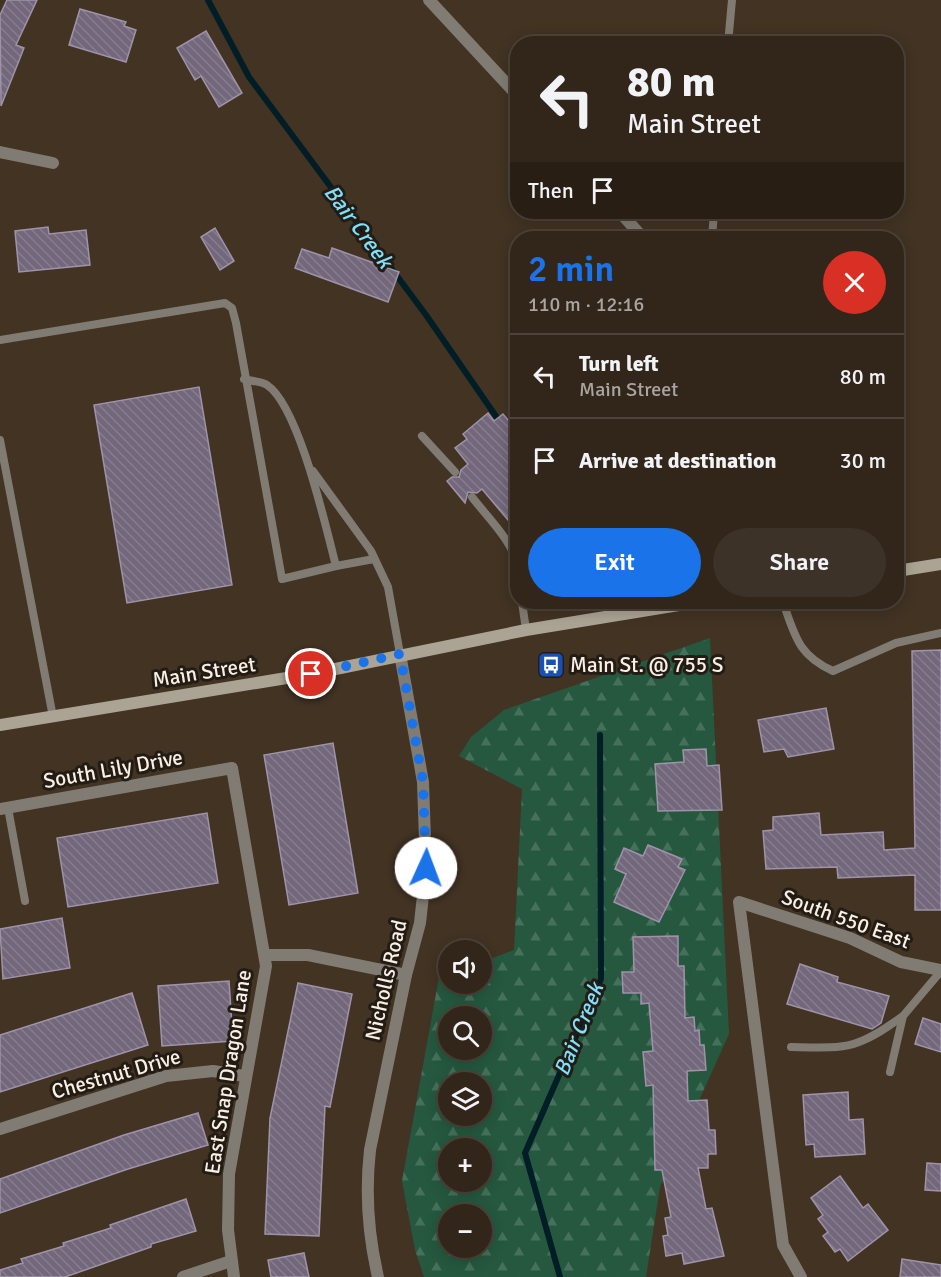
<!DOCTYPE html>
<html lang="en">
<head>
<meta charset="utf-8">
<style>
  :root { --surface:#32261a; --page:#3d3227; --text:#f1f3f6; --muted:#a8a5a2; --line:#4d4339; --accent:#1a73e8 }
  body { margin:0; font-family:Signika,sans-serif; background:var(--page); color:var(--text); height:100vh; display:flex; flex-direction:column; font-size:22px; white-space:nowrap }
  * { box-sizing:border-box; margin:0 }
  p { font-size:20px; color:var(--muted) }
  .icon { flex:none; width:33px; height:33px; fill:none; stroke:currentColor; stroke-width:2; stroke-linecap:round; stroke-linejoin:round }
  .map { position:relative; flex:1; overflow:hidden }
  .panel { position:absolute; left:510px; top:231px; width:394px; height:378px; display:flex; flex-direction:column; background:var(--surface); border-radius:24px; box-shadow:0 3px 15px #0003,0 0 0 2px var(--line) }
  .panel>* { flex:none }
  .banner { position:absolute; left:510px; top:36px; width:394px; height:183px; border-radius:24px; box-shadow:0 3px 15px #0003,0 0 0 2px var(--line); background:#32261a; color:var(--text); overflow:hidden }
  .controls { position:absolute; left:438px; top:940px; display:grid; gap:12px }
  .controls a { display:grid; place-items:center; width:54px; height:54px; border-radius:50%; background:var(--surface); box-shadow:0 3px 15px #0003,0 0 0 2px var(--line); font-size:30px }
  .pin { position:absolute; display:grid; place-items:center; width:51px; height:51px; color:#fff; margin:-26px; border:3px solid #fff; border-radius:50%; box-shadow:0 2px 6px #0007 }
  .me { position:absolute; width:66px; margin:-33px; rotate:2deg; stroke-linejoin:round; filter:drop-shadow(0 0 4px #0008) }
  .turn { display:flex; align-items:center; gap:21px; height:126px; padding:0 18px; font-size:27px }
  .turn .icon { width:78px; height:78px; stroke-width:2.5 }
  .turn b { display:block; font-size:42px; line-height:51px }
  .then { display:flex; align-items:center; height:57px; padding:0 18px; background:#0003; gap:12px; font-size:22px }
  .round { display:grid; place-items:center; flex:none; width:63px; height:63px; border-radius:32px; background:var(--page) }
  .overview { display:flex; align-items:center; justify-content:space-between; height:102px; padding:0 18px }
  h1 { font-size:36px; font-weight:600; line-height:45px; color:var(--accent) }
  .primary-button { display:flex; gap:12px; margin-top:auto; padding:12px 18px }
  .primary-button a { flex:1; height:69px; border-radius:36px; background:var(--accent); color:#fff; font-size:24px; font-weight:600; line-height:69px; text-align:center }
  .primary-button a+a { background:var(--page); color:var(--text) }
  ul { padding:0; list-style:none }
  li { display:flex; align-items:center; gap:18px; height:84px; padding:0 18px; border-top:2px solid var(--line) }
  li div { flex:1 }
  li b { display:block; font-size:22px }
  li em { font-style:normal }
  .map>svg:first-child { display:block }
  .forest { fill:url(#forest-firs); fill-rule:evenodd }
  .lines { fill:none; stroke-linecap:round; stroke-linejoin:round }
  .stream { stroke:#011d25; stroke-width:6 }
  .building { fill:url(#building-back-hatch); stroke:#9f93a9; stroke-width:1.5 }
  .service { stroke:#817c73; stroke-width:8 }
  .minor { stroke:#817c73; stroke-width:12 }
  .tertiary { stroke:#817c73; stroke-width:12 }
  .secondary { stroke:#aba495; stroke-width:12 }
  .route { stroke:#1a73e8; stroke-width:10; stroke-dasharray:0 18 }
  .labels { text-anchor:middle; stroke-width:6; stroke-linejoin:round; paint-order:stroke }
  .poi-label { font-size:21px; fill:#f9efe5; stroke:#231c15; text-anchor:start }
  .street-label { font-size:21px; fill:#f9efe5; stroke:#231c15 }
  .water-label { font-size:22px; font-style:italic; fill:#80e0fc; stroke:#231c15 }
</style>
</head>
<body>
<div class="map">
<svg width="941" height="1277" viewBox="0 0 941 1277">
  <defs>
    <pattern id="forest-firs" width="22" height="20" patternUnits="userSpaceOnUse" patternTransform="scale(1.5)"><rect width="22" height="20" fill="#25583f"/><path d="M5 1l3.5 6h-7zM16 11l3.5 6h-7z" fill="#45705b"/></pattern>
    <pattern id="building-back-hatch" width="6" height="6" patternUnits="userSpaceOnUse" patternTransform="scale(1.5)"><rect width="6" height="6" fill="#72677b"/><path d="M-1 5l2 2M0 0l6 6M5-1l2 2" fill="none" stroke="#877d8e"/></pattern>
  </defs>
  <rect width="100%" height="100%" fill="#423323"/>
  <path class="forest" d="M710,638L729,1034L660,1187L646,1277H424L415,1250L402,1181L439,977L448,974V984H482V962L514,950L522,789L459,756L471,737L504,710ZM448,1017H482V1050H448ZM448,1083H482V1116H448ZM448,1149H482V1182H448ZM448,1215H482V1248H448Z"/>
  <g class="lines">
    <g class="stream">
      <path d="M208,0L249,77L426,315L502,425"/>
      <path d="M560,1277L525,1153L601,979L600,735"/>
    </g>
  </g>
  <g class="building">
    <path d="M7,0H37L16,45L24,48L1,106L0,15Z"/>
    <path d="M80,9L126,22L124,26L136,30L126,62L69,45Z"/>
    <path d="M206,31L242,93L219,107L201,76L195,80L177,48Z"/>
    <path d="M48,227L49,234L86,230L90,265L19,272L15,231Z"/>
    <path d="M215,228L234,261L220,270L201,237Z"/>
    <path d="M332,248L399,272L388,302L295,268L302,249L329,258Z"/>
    <path d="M199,387L232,585L127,603L94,405Z"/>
    <path d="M488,413L494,421L503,414L518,432V532L482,489L477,493L468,492L465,503L447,481L452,477H459L461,470L468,464L455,448L467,439L463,434Z"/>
    <path d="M941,650V910H915V875L838,878L837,867L766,869L763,831L773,830V817L819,813L821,835L883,832L884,850L915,848L912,651Z"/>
    <path d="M826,708L834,749L788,757L784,749L764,752L758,720Z"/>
    <path d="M333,743L358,893L289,905L264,755Z"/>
    <path d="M706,749L707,766L719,765L722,810L658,811L655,764L684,762L683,750Z"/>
    <path d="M207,813L218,883L68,907L57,838Z"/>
    <path d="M648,845L682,859L678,867L685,870L659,922L614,902L626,874L615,869L624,848L643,856Z"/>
    <path d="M62,918L70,968L3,979L0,929Z"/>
    <path d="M678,936V966H684L685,1018L694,1017L695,1031L699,1030L700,1045H704L706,1070L687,1071L688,1101L707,1100L709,1130H715L716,1154H708V1168H698L706,1209L712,1208L724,1256L684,1264L682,1253L666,1256L663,1236L668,1235L665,1218L671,1217L662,1170H655L653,1085L646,1086L643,1052L653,1051L649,1003L641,1004V993H623L622,972H634L633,937Z"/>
    <path d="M800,964L838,977L837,982L889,996L881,1023L872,1029L787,1004Z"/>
    <path d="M229,981L233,1041L162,1046L158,986Z"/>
    <path d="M298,983L352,994L330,1107L325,1106L319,1236L265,1234L270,1118Z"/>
    <path d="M132,993L148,1045L0,1092V1035Z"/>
    <path d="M923,1018L941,1024V1052L915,1044Z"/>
    <path d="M848,1092L849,1120L863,1119L865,1154L815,1157L814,1144L806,1145L803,1095Z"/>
    <path d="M198,1113L208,1145L128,1169L0,1213V1179L124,1135Z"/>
    <path d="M927,1163L941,1164V1191L925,1190Z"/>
    <path d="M840,1176L863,1208L868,1204L888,1230L848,1261L840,1249L835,1252L823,1236L828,1232L818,1219L823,1215L811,1198Z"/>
    <path d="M186,1199L196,1231L151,1244V1247L65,1277H0V1270L23,1263L21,1259L64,1246L63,1243L111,1228L110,1225Z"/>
    <path d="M304,1253L309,1277H271L268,1260Z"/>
    <path d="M902,1259L941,1265V1277H900Z"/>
  </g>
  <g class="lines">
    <g class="service">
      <path d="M728,44L732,0"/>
      <path d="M712,238L714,212"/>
      <path d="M0,340L225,303L232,308L236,323L282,579L336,566C326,528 299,406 267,385C261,381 250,381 244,379"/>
      <path d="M422,436L455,472"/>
      <path d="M0,440L53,717"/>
      <path d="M313,471L371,551L388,587L400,654"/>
      <path d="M472,497C487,517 514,542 518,568"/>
      <path d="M336,566L374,559"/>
      <path d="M522,602L526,630"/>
      <path d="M783,602C795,636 798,655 833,671L896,643L941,633"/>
      <path d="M8,808L25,901"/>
      <path d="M791,1047C848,1048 856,1050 903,1016"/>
      <path d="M890,1072L903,1016L941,971"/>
    </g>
    <g class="minor">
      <path d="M0,152L53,163"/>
      <path d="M0,809L232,768L266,966L229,1174L228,1230L234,1277"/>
      <path d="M265,955H308L406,975"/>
      <path d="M0,1129L166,1076L213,1071L244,1076"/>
      <path d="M183,1277L231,1261"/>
      <path d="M801,1277L783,1245L739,902L850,938L901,962L941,970"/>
    </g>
    <g class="tertiary">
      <path d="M429,0L518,96"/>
      <path d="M620,212L643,238"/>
      <path d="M378,1277C368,1234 365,1194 370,1150L406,975L420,923L426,868L423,782L400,654"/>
    </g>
    <g class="secondary">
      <path d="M897,571L941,564"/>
      <path d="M0,725L311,674L526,630L697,602"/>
    </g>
  </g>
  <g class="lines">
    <path class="route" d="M311,674L400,654L423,782L426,868"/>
  </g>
  <defs>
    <symbol id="bus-square" viewBox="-11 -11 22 22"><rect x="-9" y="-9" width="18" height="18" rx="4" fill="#1a4fb4" stroke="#231c15"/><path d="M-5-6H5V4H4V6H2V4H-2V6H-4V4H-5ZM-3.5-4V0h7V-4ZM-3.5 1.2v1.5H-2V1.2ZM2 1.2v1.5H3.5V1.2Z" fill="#fff"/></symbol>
  </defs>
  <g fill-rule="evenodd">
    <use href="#bus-square" x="536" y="650" width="30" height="30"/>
  </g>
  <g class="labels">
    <g class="poi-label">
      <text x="570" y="672">Main St. @ 755 S</text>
    </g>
    <g class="street-label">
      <text transform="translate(204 672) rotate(-9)" y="7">Main Street</text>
      <text transform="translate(113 769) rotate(-10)" y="7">South Lily Drive</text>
      <text transform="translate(846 919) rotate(20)" y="7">South 550 East</text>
      <text transform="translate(386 980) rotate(-77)" y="7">Nicholls Road</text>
      <text transform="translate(228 1072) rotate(-81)" y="7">East Snap Dragon Lane</text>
      <text transform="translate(116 1074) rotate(-16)" y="7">Chestnut Drive</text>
    </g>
    <g class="water-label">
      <text transform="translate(359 226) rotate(53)" y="8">Bair Creek</text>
      <text transform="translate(578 1029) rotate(-68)" y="8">Bair Creek</text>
    </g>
  </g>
</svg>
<div class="controls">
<a><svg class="icon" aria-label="sound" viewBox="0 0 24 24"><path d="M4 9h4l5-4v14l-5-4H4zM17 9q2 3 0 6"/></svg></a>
<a><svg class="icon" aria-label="search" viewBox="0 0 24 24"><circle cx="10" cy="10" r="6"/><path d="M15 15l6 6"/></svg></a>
<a><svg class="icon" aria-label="layers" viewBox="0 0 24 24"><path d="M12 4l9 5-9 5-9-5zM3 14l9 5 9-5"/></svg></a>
<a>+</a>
<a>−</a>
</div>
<div class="pin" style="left:311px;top:674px;background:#d93025"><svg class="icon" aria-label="arrive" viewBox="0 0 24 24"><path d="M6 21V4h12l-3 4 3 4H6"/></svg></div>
<svg class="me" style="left:426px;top:868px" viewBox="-20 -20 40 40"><circle r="19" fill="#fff"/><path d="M0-13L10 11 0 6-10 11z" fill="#1a73e8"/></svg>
<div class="banner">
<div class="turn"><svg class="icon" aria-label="left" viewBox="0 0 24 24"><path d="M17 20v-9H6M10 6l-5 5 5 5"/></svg><div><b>80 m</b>Main Street</div></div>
<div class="then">Then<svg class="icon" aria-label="arrive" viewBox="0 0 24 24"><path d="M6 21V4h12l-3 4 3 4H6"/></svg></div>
</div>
<section class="panel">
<div class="overview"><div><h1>2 min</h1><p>110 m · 12:16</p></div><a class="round" style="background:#d93025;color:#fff"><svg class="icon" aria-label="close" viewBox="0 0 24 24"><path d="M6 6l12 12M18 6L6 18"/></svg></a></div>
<ul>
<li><svg class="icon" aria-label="left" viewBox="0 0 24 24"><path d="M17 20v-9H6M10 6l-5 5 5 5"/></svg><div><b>Turn left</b><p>Main Street</p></div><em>80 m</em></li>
<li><svg class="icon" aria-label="arrive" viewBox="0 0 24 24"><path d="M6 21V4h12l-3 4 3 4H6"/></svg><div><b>Arrive at destination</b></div><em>30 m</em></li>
</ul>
<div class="primary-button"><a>Exit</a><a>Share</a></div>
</section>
</div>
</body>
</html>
